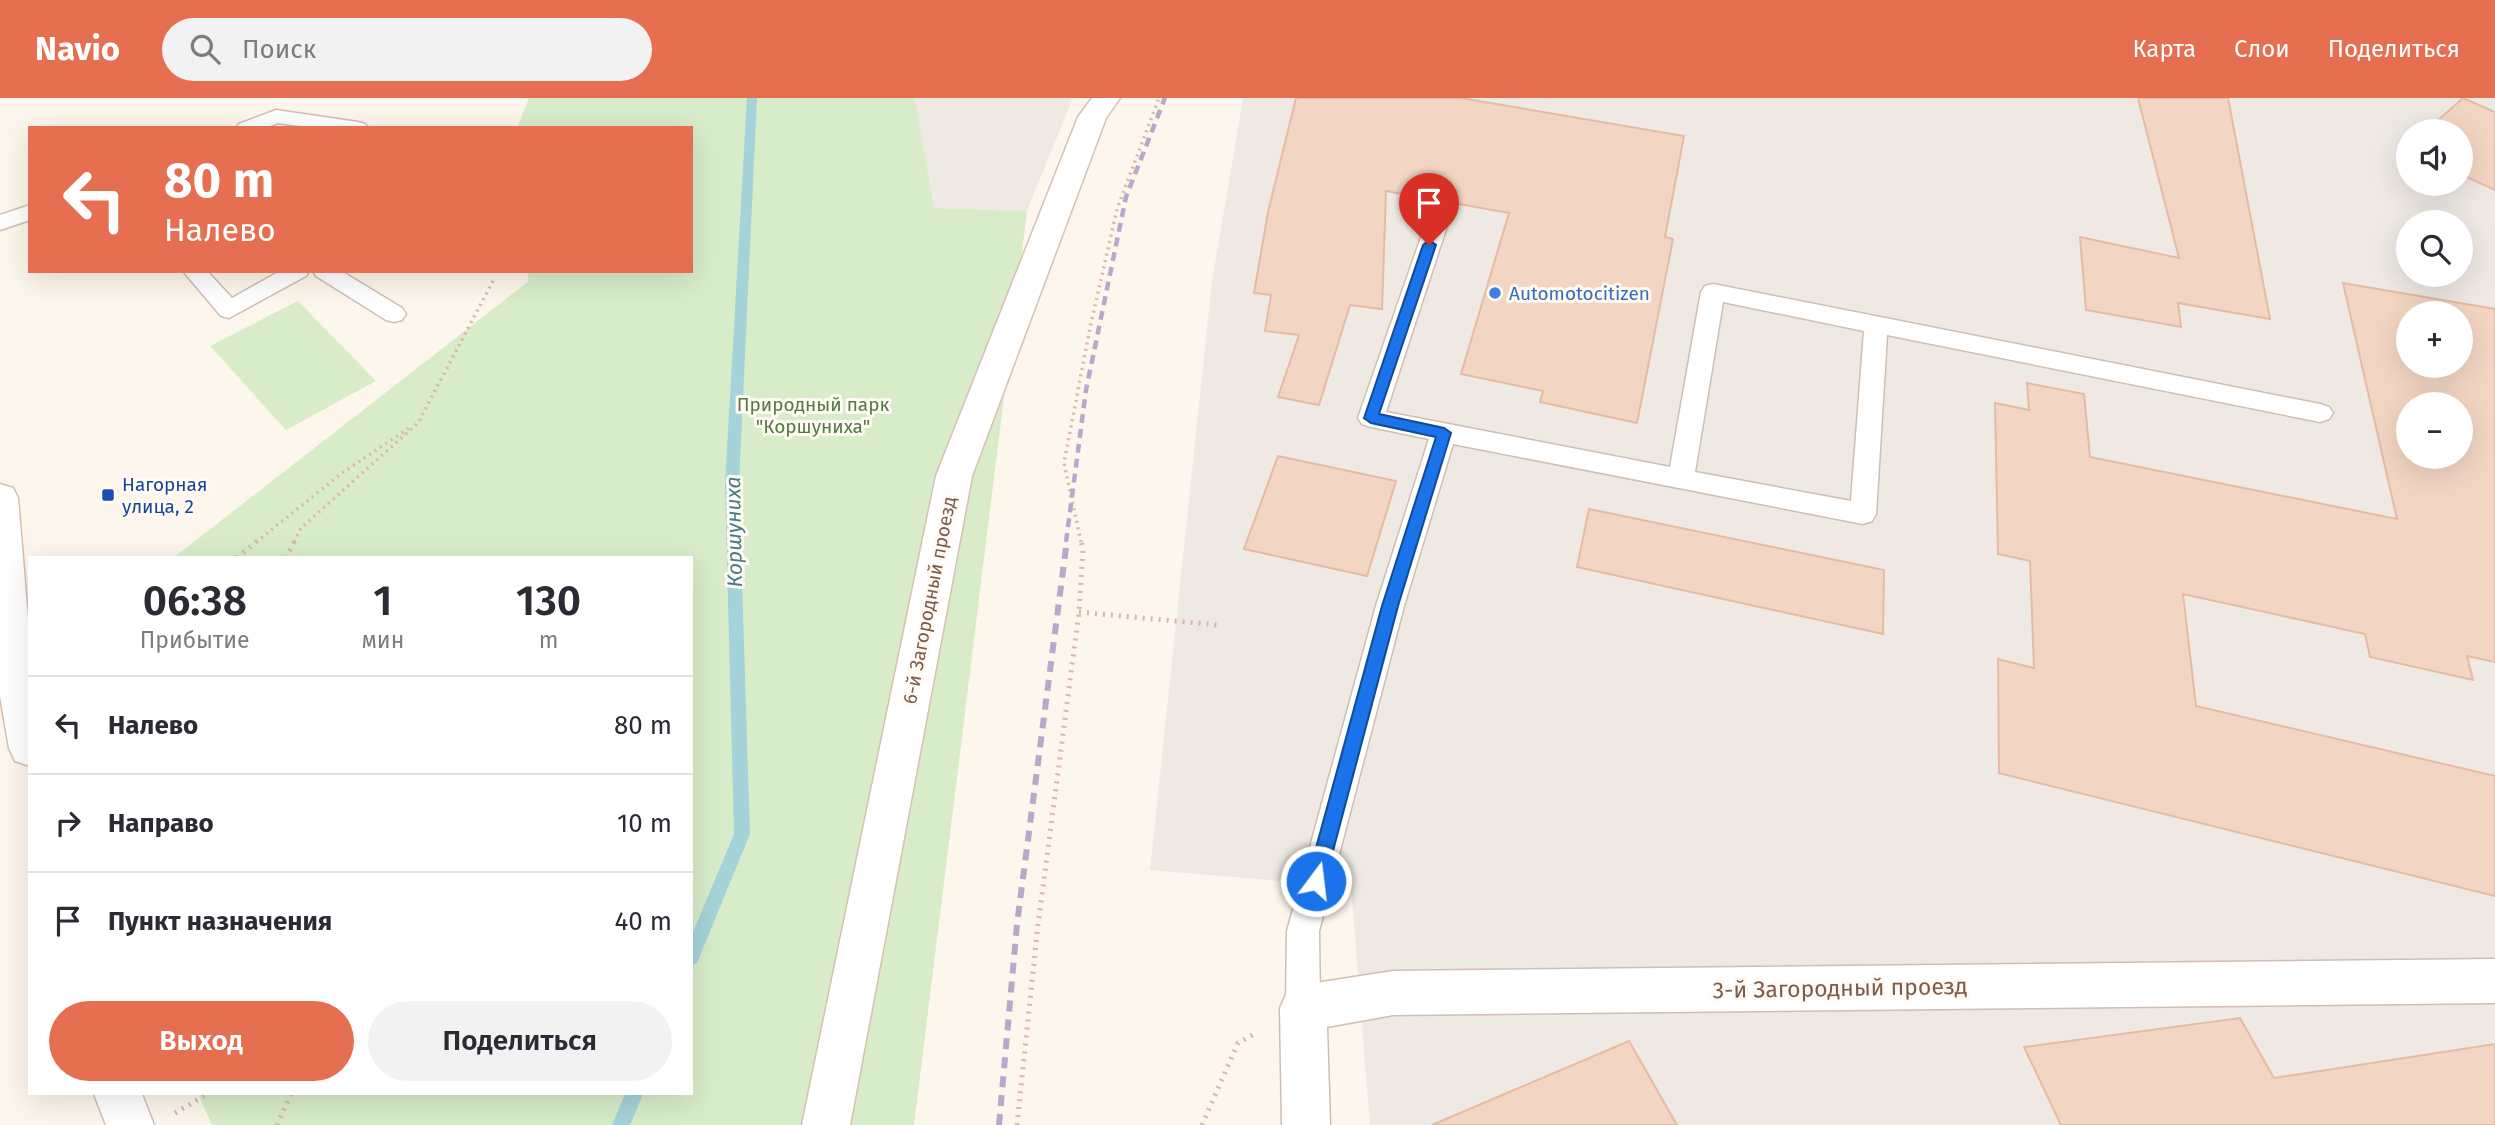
<!DOCTYPE html>
<html lang="ru">
<head>
<meta charset="utf-8">
<style>
  :root { --surface:#fff; --page:#f2f2f3; --text:#2b2b33; --muted:#7c7c81; --line:#e1e1e2; --accent:#e76f51 }
  body { margin:0; font-family:"Fira Sans",sans-serif; background:var(--page); color:var(--text); height:100vh; display:flex; flex-direction:column; font-size:26px; white-space:nowrap }
  * { box-sizing:border-box; margin:0 }
  p { font-size:23px; color:var(--muted) }
  .icon { flex:none; width:38px; height:38px; fill:none; stroke:currentColor; stroke-width:2; stroke-linecap:round; stroke-linejoin:round }
  .map { position:relative; flex:1; overflow:hidden }
  .panel { position:absolute; left:28px; top:458px; width:665px; height:539px; display:flex; flex-direction:column; background:var(--surface); border-radius:0px; box-shadow:0 7px 28px #0002 }
  .panel>* { flex:none }
  .top-card { position:absolute; left:28px; top:28px; width:665px; height:147px; border-radius:0px; box-shadow:0 7px 28px #0002; background:#e76f51; color:#fff; overflow:hidden }
  .tools { position:absolute; left:2396px; top:21px; display:grid; gap:14px }
  .tools a { display:grid; place-items:center; width:77px; height:77px; border-radius:50%; background:var(--surface); box-shadow:0 7px 28px #0002; font-size:35px }
  .pin { position:absolute; display:grid; place-items:center; width:60px; height:60px; color:#fff; margin:-72px -30px; border-radius:50% 50% 50% 0; rotate:-45deg; box-shadow:0 0 7px #0007 }
  .pin .icon { rotate:45deg }
  .me { position:absolute; width:77px; margin:-38px; rotate:15deg; stroke-linejoin:round; filter:drop-shadow(0 0 5px #0008) }
  .turn { display:flex; align-items:center; gap:24px; height:147px; padding:0 21px; font-size:32px }
  .turn .icon { width:91px; height:91px; stroke-width:2.5 }
  .turn b { display:block; font-size:49px; line-height:60px }
  .eta { display:flex; justify-content:space-evenly; align-items:center; height:119px; text-align:center }
  .eta b { font-size:42px; font-weight:600; line-height:49px }
  .cta { display:flex; gap:14px; margin-top:auto; padding:14px 21px }
  .cta a { flex:1; height:80px; border-radius:42px; background:var(--accent); color:#fff; font-size:28px; font-weight:600; line-height:80px; text-align:center }
  .cta a+a { background:var(--page); color:var(--text) }
  ul { padding:0; list-style:none }
  li { display:flex; align-items:center; gap:21px; height:98px; padding:0 21px; border-top:2px solid var(--line) }
  li div { flex:1 }
  li b { display:block; font-size:26px }
  li em { font-style:normal }
  header { display:flex; align-items:center; gap:42px; box-sizing:border-box; height:98px; padding:0 35px; background:var(--accent); color:#fff }
  header strong { font-size:33px }
  nav { display:flex; gap:38px; margin-inline-start:auto; font-size:24px }
  .search { width:490px; height:63px; background:var(--page); display:flex; align-items:center; gap:18px; box-sizing:border-box; padding:0 24px; border-radius:38px; color:var(--muted); font-size:26px }
  .map>svg:first-child { display:block }
  .industrial { fill:#efe9e4; fill-rule:evenodd }
  .green { fill:#d8ecc9 }
  .lines { fill:none; stroke-linecap:round; stroke-linejoin:round }
  .stream { fill:#a5d3da; fill-rule:evenodd }
  .building { fill:#f3d5c3; stroke:#e6bba3; stroke-width:2; fill-rule:evenodd }
  .lane-casing { stroke:#d1beb0; stroke-width:3 }
  .street-casing { stroke:#d1beb0; stroke-width:3 }
  .secondary-casing { stroke:#d6c0b0; stroke-width:3 }
  .path-far1 { stroke:#d9b8a5; stroke-width:3.5; stroke-dasharray:2 4.5; stroke-linecap:butt }
  .path { stroke:#d9b8a5; stroke-width:5; stroke-dasharray:2 6; stroke-linecap:butt }
  .lane { fill:#fff; fill-rule:evenodd }
  .street { fill:#fff; fill-rule:evenodd }
  .secondary { fill:#fff; fill-rule:evenodd }
  .rail-far1 { stroke:#b9a8c9; stroke-width:4.5; stroke-dasharray:9 6; stroke-linecap:butt }
  .rail { stroke:#b9a8c9; stroke-width:6; stroke-dasharray:11 8; stroke-linecap:butt }
  .route { fill:#1a73e8; stroke:#114b97; stroke-width:2 }
  .shop-dot { fill:#3f7fe0; stroke:#fffaf3; stroke-width:2.5 }
  .transit-dot { fill:#1a4fb4; stroke:#fffaf3; stroke-width:2.5 }
  .labels { text-anchor:middle; stroke-width:6; stroke-linejoin:round; paint-order:stroke }
  .shop-label { font-size:19px; fill:#366cbe; stroke:#fffaf3; text-anchor:start }
  .park-label { font-size:19px; fill:#537a41; stroke:#fffaf3 }
  .transit-label { font-size:19px; fill:#164399; stroke:#fffaf3; text-anchor:start }
  .street-label { font-size:19px; fill:#7a5c4d; stroke:#fffaf3 }
  .water-label { font-size:21px; font-style:italic; fill:#437c86; stroke:#fffaf3 }
  .near-street-label { font-size:23px; fill:#7a5c4d; stroke:#fffaf3 }
</style>
</head>
<body>
<header>
<strong>Navio</strong>
<div class="search"><svg class="icon" aria-label="search" viewBox="0 0 24 24"><circle cx="10" cy="10" r="6"/><path d="M15 15l6 6"/></svg>Поиск</div>
<nav><a>Карта</a><a>Слои</a><a>Поделиться</a></nav>
</header>
<div class="map">
<svg width="2495" height="1027" viewBox="0 0 2495 1027">
  <rect width="100%" height="100%" fill="#fdf6ec"/>
  <g class="industrial">
    <path d="M915,0H1073L1027,113L934,110Z"/>
    <path d="M1243,0H2495V1027H1370L1351,789L1150,772L1212,183ZM2408,33H2460V86H2408ZM2408,124H2460V177H2408ZM2408,215H2460V268H2408ZM2408,306H2460V359H2408Z"/>
  </g>
  <g class="green">
    <path d="M529,0H915L934,110L1027,113L914,1027H212L198,996H691V460H173L529,183L527,173H691V30H517Z"/>
    <path d="M298,203L376,283L286,332L210,248Z"/>
  </g>
  <g class="lines">
    <g class="stream">
      <path d="M747,0H757L739,386L750,736L697,865L691,867V839L734,736L725,386Z"/>
      <path d="M625,996H643L630,1027H612Z"/>
    </g>
  </g>
  <g class="building">
    <path d="M1296,0H1461L1684,38L1665,139L1673,141L1637,325L1540,304L1543,293L1461,276L1509,115L1386,93L1382,211L1350,207L1319,307L1278,299L1299,237L1265,233L1271,197L1254,195L1268,114Z"/>
    <path d="M2138,0H2228L2270,221L2178,205L2181,229L2086,212L2080,139L2179,160Z"/>
    <path d="M2463,0L2495,14V92L2460,76V33H2426Z"/>
    <path d="M2343,185L2495,211V564L2467,558L2473,582L2370,559L2365,536L2183,496L2196,608L2495,678V798L1999,675L1998,561L2034,570L2030,463L1998,456L1995,305L2029,312L2027,285L2084,296L2090,359L2397,421ZM2408,215H2460V268H2408ZM2408,306H2460V359H2408Z"/>
    <path d="M1278,358L1396,383L1367,478L1244,451Z"/>
    <path d="M1589,411L1884,472L1883,536L1577,469Z"/>
    <path d="M2240,920L2274,980L2495,946V1027H2061L2024,949Z"/>
    <path d="M1629,943L1677,1027H1432Z"/>
  </g>
  <g class="lines">
    <defs>
      <g id="lane">
        <path d="M276,12L358,24L365,26L368,30H314L278,25L265,30H236L239,26Z"/>
        <path d="M30,107V122L0,132V117Z"/>
        <path d="M1438,115L1446,117L1449,122L1386,314L1670,369L1701,194L1705,188L1713,186L2320,306L2329,309L2333,315L2329,321L2320,324L1887,237L1876,416L1872,423L1863,426L1453,346L1404,508L1319,833L1320,910L1315,922L1303,927L1291,922L1286,910L1287,833L1376,508L1429,341L1371,329L1362,326L1358,320L1427,122L1430,117ZM1723,204L1864,233L1851,403L1695,374Z"/>
        <path d="M183,173H207L232,200L280,173H309L306,178L229,220L221,218Z"/>
        <path d="M313,173H341L402,210L406,216L402,222L394,224L386,222L316,178Z"/>
      </g>
      <path id="street" d="M2495,861V905L1393,917L1327,929L1330,1027H1282L1280,910L1287,894L1303,887L1393,873Z"/>
      <g id="secondary">
        <path d="M1092,0H1120L1106,20L972,378L850,1027H802L936,378L1078,19Z"/>
        <path d="M0,386L13,390L18,400L30,545V668L15,663L9,650L0,598Z"/>
        <path d="M94,996H142L154,1027H106Z"/>
      </g>
    </defs>
    <use href="#lane" class="lane-casing"/>
    <use href="#street" class="street-casing"/>
    <use href="#secondary" class="secondary-casing"/>
    <g class="path-far1">
      <path d="M256,444L342,375L409,330"/>
      <path d="M294,444L301,430L418,325L493,183"/>
      <path d="M1081,444L1064,365L1090,230L1117,111L1159,0"/>
    </g>
    <g class="path">
      <path d="M237,460L258,442"/>
      <path d="M286,460L295,442"/>
      <path d="M1079,514L1218,527"/>
      <path d="M175,1015L207,996"/>
      <path d="M277,1027L291,996"/>
      <path d="M1017,1027L1038,827L1079,514L1083,452L1081,442"/>
      <path d="M1202,1027L1238,945L1256,935"/>
    </g>
    <use href="#lane" class="lane"/>
    <use href="#street" class="street"/>
    <use href="#secondary" class="secondary"/>
    <path class="rail-far1" d="M1066,444L1086,292L1126,99L1165,0"/>
    <path class="rail" d="M999,1027L1017,826L1067,442"/>
  </g>
  <path class="route" d="M1429,142L1436,147L1379,316L1444,330L1451,335L1398,508L1325,783L1323,789L1316,791L1310,789L1307,783L1382,508L1436,339L1371,325L1364,320L1423,147Z"/>
  <circle class="shop-dot" cx="1495" cy="195" r="7"/>
  <rect class="transit-dot" x="101" y="390" width="14" height="14" rx="3.5"/>
  <g class="labels">
    <g class="shop-label">
      <text x="1509" y="202">Automotocitizen</text>
    </g>
    <g class="park-label">
      <text x="813" y="313">Природный парк<tspan x="813" dy="22">"Коршуниха"</tspan></text>
    </g>
    <g class="transit-label">
      <text x="122" y="393">Нагорная<tspan x="122" dy="22">улица, 2</tspan></text>
    </g>
    <g class="street-label">
      <text transform="translate(929 502) rotate(-79)" y="7">6-й Загородный проезд</text>
    </g>
    <g class="water-label">
      <text transform="translate(734 434) rotate(-91)" y="7">Коршуниха</text>
    </g>
    <g class="near-street-label">
      <text transform="translate(1840 890) rotate(-1)" y="8">3-й Загородный проезд</text>
    </g>
  </g>
</svg>
<div class="tools">
<a><svg class="icon" aria-label="sound" viewBox="0 0 24 24"><path d="M4 9h4l5-4v14l-5-4H4zM17 9q2 3 0 6"/></svg></a>
<a><svg class="icon" aria-label="search" viewBox="0 0 24 24"><circle cx="10" cy="10" r="6"/><path d="M15 15l6 6"/></svg></a>
<a>+</a>
<a>−</a>
</div>
<div class="pin" style="left:1429px;top:147px;background:#d93025"><svg class="icon" aria-label="arrive" viewBox="0 0 24 24"><path d="M6 21V4h12l-3 4 3 4H6"/></svg></div>
<svg class="me" style="left:1316px;top:783px" viewBox="-20 -20 40 40"><circle r="17" fill="#1a73e8" stroke="#fff" stroke-width="3"/><path d="M0-11L8 9 0 5-8 9z" fill="#fff"/></svg>
<div class="top-card">
<div class="turn"><svg class="icon" aria-label="left" viewBox="0 0 24 24"><path d="M17 20v-9H6M10 6l-5 5 5 5"/></svg><div><b>80 m</b>Налево</div></div>
</div>
<section class="panel">
<div class="eta">
<div><b>06:38</b><p>Прибытие</p></div>
<div><b>1</b><p>мин</p></div>
<div><b>130</b><p>m</p></div>
</div>
<ul>
<li><svg class="icon" aria-label="left" viewBox="0 0 24 24"><path d="M17 20v-9H6M10 6l-5 5 5 5"/></svg><div><b>Налево</b></div><em>80 m</em></li>
<li><svg class="icon" aria-label="right" viewBox="0 0 24 24"><path d="M7 20v-9h11M14 6l5 5-5 5"/></svg><div><b>Направо</b></div><em>10 m</em></li>
<li><svg class="icon" aria-label="arrive" viewBox="0 0 24 24"><path d="M6 21V4h12l-3 4 3 4H6"/></svg><div><b>Пункт назначения</b></div><em>40 m</em></li>
</ul>
<div class="cta"><a>Выход</a><a>Поделиться</a></div>
</section>
</div>
</body>
</html>
